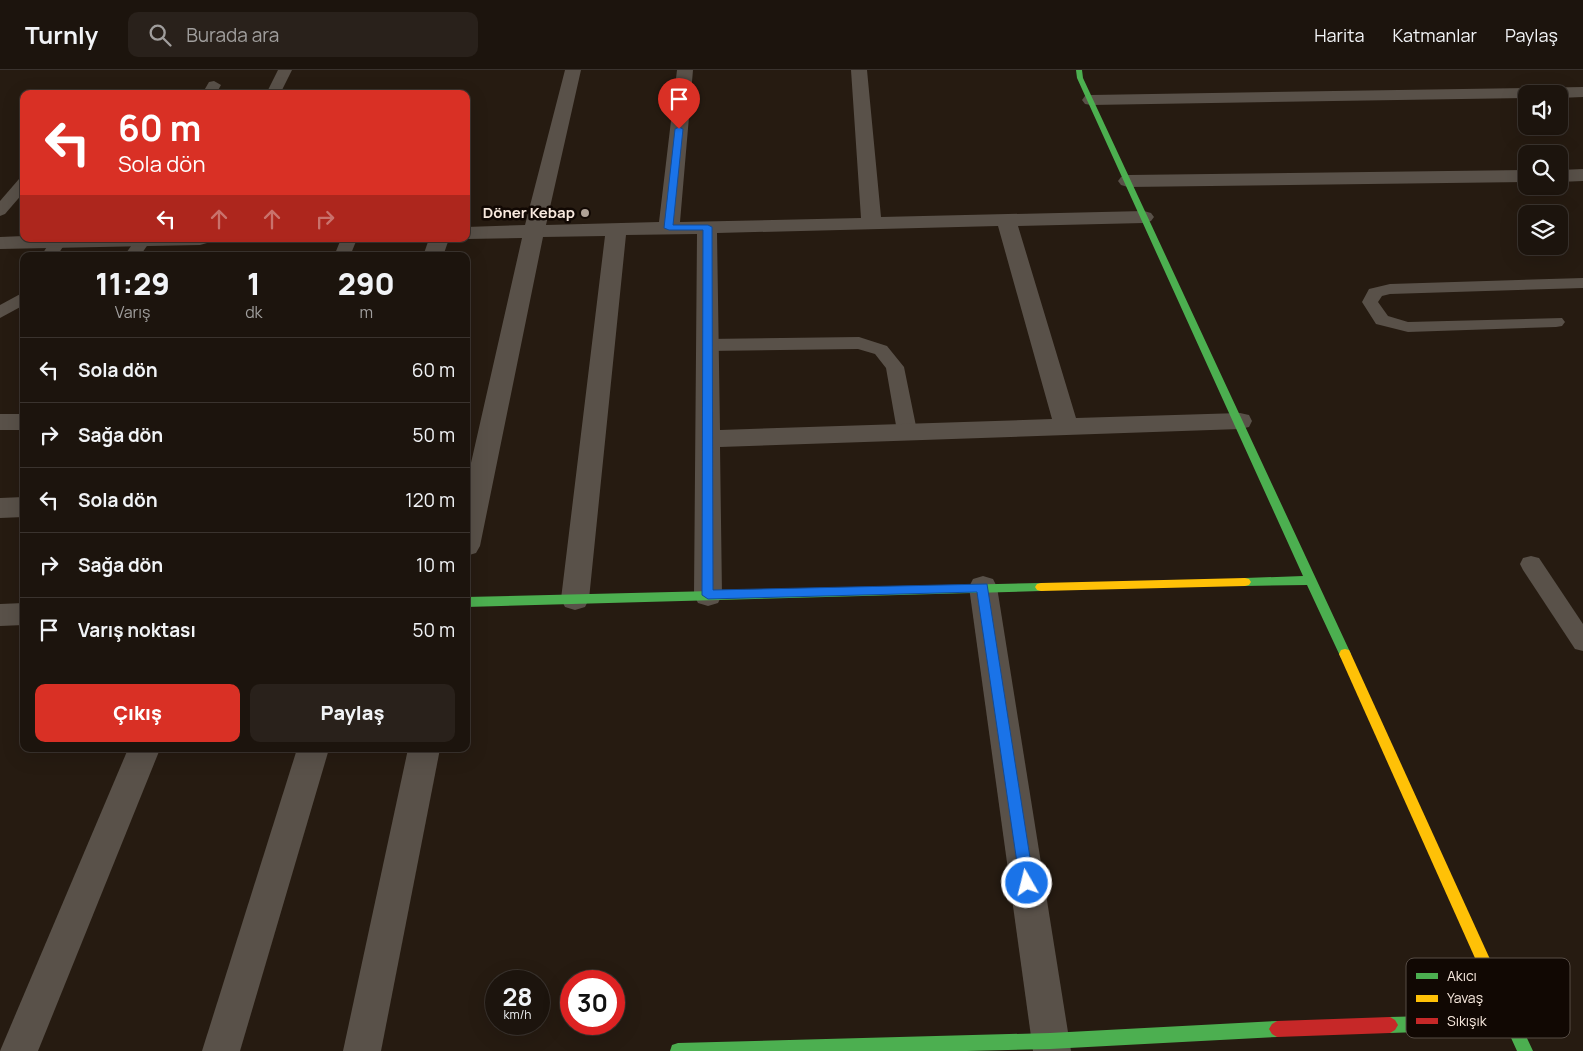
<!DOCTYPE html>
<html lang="tr">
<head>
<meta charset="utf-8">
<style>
  :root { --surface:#1c140d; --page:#29211b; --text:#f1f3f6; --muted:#a09e9d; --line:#3a332e; --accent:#d93025 }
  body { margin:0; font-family:Manrope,sans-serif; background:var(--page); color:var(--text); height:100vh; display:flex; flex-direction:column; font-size:19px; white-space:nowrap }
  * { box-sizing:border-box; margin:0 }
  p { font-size:16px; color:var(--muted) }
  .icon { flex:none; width:28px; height:28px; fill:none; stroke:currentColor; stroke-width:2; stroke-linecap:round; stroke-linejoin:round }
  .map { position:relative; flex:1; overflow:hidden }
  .sheet { position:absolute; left:20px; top:182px; width:450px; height:500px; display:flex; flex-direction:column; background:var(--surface); border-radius:10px; box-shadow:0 5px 20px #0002,0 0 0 1px var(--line) }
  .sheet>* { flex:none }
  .guide { position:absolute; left:20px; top:20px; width:450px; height:152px; border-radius:10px; box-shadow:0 5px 20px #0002,0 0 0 1px var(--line); background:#d93025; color:#fff; overflow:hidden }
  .buttons { position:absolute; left:1518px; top:15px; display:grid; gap:10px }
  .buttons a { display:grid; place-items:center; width:50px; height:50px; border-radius:10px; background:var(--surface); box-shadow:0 5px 20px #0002,0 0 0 1px var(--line); font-size:25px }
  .speed { position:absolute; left:485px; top:900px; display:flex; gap:10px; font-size:25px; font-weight:700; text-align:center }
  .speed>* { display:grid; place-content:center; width:65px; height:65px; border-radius:50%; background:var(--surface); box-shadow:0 5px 20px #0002,0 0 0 1px var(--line); line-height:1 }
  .speed small { font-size:12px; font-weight:400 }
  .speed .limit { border:8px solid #d22; background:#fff; color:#111 }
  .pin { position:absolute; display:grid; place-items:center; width:42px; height:42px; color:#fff; margin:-51px -21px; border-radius:50% 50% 50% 0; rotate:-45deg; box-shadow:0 0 5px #0007 }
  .pin .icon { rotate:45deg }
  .me { position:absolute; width:55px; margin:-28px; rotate:352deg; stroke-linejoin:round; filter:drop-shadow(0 0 4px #0008) }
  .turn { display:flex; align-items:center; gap:18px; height:105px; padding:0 15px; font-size:22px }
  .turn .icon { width:65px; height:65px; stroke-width:2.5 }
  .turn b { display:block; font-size:35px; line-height:42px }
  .lanes { display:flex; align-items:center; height:48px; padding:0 15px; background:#0003; justify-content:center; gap:25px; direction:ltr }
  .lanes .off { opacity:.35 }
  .eta { display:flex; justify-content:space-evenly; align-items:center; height:85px; text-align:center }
  .eta b { font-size:30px; font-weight:800; line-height:35px }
  .button { display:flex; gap:10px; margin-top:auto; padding:10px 15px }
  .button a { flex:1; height:58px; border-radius:10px; background:var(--accent); color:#fff; font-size:20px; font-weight:800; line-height:58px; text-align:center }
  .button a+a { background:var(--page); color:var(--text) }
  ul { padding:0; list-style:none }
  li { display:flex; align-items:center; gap:15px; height:65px; padding:0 15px; border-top:1px solid var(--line) }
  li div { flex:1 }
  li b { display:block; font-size:19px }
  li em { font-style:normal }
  header { display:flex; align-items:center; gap:30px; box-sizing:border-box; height:70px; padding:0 25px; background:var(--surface); border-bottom:1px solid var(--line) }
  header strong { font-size:24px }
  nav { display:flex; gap:28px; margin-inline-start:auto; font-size:18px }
  .search { width:350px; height:45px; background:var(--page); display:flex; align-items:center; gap:12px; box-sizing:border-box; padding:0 18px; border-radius:10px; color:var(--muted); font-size:19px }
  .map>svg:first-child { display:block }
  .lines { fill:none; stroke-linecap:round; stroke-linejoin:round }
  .lane { fill:#595149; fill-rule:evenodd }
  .street { fill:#595149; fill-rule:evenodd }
  .fast { fill:#4caf50; fill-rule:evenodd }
  .slow { fill:#ffc107; fill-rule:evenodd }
  .jam { fill:#c62828; fill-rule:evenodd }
  .route { fill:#1a73e8; stroke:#114b97 }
  .poi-dot { fill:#aea196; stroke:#110803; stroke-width:2 }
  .labels { text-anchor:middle; stroke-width:5; stroke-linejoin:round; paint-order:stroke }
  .far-poi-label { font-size:15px; font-weight:bold; fill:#f8e9de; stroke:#110803; text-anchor:end }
  .key { fill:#110803; stroke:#564c45; stroke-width:1 }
  .key-label { font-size:14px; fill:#f8e9de }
</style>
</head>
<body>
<header>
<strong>Turnly</strong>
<div class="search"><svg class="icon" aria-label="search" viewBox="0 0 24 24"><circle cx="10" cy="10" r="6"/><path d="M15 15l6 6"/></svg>Burada ara</div>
<nav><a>Harita</a><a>Katmanlar</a><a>Paylaş</a></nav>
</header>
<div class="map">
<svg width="1583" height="981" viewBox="0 0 1583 981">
  <rect width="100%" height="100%" fill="#261b11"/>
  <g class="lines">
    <g class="lane">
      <path d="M278,0H292L280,24H266Z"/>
      <path d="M214,11L221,15L216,24H202L209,12Z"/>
      <path d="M24,108V122L5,144L0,146V131L19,109Z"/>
      <path d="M52,169H64L66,172L57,186H41Z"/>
      <path d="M136,169L151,170L140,186H124Z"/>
      <path d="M341,169H357L350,186H334Z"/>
      <path d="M1583,208V218L1390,224L1382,226L1378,232L1388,246L1408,252L1562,248L1565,252L1562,256L1556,257L1408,262L1376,254L1362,232L1369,219L1390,214Z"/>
      <path d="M24,222V235L0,248V235Z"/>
      <path d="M859,267L887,276L904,297L917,361L914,366L907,368L900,366L897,361L886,298L875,284L858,279L707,281L701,279L698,275L701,271L707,269Z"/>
      <path d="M1531,486L1539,488L1583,554V581L1575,579L1523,500L1520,494L1523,488Z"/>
    </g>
    <g class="street">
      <path d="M565,0H581L546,155L659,152L677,0H693L680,152L861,148L851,0H867L881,147L1144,141L1151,143L1154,147L1151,151L1144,153L1018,156L1076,348L1240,343L1249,345L1252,351L1249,357L1240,359L720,377L722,525L718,533L708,536L698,533L694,525L697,164L626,165L589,529L585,537L575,540L565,537L561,529L605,166L543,167L480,476L476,483L466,486V415L522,168L466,169H465L466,157L525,155ZM998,156L1052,349L720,360L717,163Z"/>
      <path d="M1583,17V27L1559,28V24H1526V28L1091,35L1085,34L1082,30L1085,26L1091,25Z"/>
      <path d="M1583,99V111L1559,112V100Z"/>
      <path d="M1526,100V112L1128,117L1121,115L1118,111L1121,107L1128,105Z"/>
      <path d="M24,166V169H210L207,173L200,175L0,179V167Z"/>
      <path d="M429,169H449L443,186H423Z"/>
      <rect x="0" y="344" width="24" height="16"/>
      <path d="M24,427V447L0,448V428Z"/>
      <path d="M983,506L993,509L997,517L1071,981H1033L969,517L973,509Z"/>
      <path d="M24,533V555L0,556V534Z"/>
      <path d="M128,679H160L38,981H0Z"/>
      <path d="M297,679H329L240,981H202Z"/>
      <path d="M408,679H440L381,981H343Z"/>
    </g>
    <g class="fast">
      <path d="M1076,0H1082L1083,8L1351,584L1349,588L1345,589L1341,588L1307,515L1245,516L1241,515L1239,512L1241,509L1245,508L1303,506L1077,8Z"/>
      <path d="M1041,513L1045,514L1047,517L1045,520L1041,521L466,537V527Z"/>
      <path d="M1484,885L1489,887L1533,981H1517L1507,959L1390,963L1385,960L1382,955L1385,950L1390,947L1500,944L1477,892L1479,887Z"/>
      <path d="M1277,951L1282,954L1285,959L1282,964L1277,967L1050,979L967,981H670L672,975L678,973L1050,963Z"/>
    </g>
    <g class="slow">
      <path d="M1245,508L1249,509L1251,512L1249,515L1245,516L1041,521L1037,520L1035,517L1037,514L1041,513Z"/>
      <path d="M1345,579L1349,580L1351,584L1489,887L1491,892L1489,897L1484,899L1479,897L1339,584L1341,580Z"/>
    </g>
    <path class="jam" d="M1390,947L1395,950L1398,955L1395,960L1390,963L1277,967L1272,964L1269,959L1272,954L1277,951Z"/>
  </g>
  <path class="route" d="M679,57L683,59L673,155H708L712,157L713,520L987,514L1034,813L1032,818L1027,820L1022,818L1020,813L977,522L708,529L702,525L703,160H669L664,158L675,59Z"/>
  <circle class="poi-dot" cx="585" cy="143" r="5"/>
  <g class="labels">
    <g class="far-poi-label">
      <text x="575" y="148">Döner Kebap</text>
    </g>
  </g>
  <rect x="1406" y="888" width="164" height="80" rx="8" class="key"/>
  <rect x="1416" y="903" width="22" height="6" fill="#4caf50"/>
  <rect x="1416" y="925" width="22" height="7" fill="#ffc107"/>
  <rect x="1416" y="948" width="22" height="6" fill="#c62828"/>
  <g class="key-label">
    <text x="1447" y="911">Akıcı</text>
    <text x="1447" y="933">Yavaş</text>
    <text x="1447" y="956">Sıkışık</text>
  </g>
</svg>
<div class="buttons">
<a><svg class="icon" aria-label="sound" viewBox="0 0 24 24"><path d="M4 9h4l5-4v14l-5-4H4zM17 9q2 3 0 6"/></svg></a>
<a><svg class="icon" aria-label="search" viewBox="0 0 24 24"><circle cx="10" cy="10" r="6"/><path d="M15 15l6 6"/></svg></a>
<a><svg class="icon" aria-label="layers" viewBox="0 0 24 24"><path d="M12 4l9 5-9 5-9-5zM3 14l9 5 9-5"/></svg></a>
</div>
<div class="speed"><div>28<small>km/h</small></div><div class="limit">30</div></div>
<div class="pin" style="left:679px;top:59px;background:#d93025"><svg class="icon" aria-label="arrive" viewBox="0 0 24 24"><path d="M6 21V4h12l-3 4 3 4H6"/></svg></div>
<svg class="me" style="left:1027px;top:813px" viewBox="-20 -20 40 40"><circle r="17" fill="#1a73e8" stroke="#fff" stroke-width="3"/><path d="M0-11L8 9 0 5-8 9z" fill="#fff"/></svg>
<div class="guide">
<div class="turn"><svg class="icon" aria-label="left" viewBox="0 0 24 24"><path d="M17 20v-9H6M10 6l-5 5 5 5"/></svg><div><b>60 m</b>Sola dön</div></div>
<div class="lanes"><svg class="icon" aria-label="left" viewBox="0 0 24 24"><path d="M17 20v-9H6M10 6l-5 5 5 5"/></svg><svg class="icon off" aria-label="ahead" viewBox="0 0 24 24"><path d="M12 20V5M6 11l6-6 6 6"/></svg><svg class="icon off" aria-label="ahead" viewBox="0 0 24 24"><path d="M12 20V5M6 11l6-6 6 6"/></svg><svg class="icon off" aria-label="right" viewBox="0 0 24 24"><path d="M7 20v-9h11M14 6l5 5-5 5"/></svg></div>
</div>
<section class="sheet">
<div class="eta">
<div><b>11:29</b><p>Varış</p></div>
<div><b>1</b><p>dk</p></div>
<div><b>290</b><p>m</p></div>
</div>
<ul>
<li><svg class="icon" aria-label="left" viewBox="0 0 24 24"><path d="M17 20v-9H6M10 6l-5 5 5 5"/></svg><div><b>Sola dön</b></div><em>60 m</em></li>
<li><svg class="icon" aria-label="right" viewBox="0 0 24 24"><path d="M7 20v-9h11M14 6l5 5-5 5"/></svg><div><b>Sağa dön</b></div><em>50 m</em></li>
<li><svg class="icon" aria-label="left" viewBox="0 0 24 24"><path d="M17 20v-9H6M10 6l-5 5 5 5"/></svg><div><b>Sola dön</b></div><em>120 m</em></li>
<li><svg class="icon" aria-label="right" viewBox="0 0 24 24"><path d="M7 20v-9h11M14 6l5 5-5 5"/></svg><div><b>Sağa dön</b></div><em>10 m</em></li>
<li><svg class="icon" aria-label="arrive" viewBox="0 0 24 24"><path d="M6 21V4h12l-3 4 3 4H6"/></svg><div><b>Varış noktası</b></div><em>50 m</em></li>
</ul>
<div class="button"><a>Çıkış</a><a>Paylaş</a></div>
</section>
</div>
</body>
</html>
